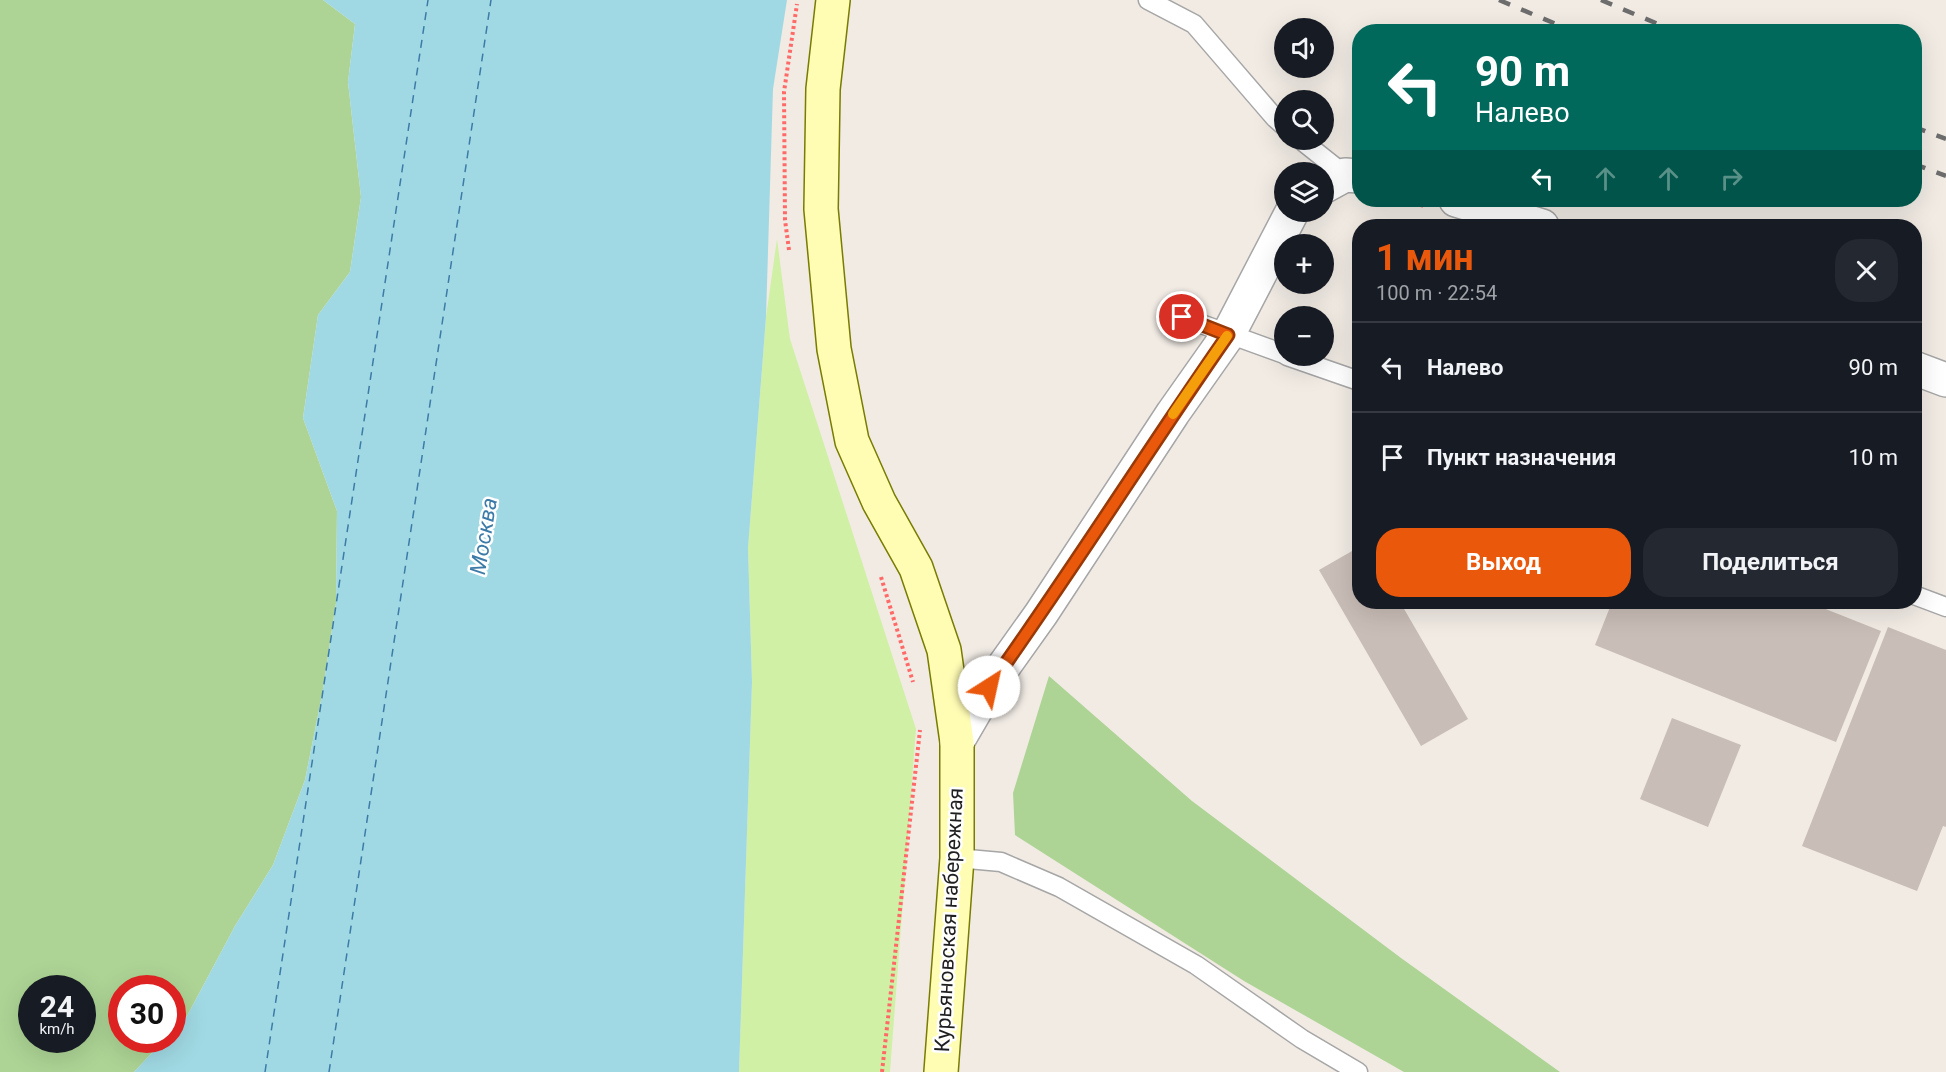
<!DOCTYPE html>
<html lang="ru">
<head>
<meta charset="utf-8">
<style>
  :root { --surface:#171b24; --page:#242831; --text:#f1f3f6; --muted:#9ea1a6; --line:#363941; --accent:#ea580c }
  body { margin:0; font-family:Roboto,sans-serif; background:var(--page); color:var(--text); height:100vh; display:flex; flex-direction:column; font-size:22px; white-space:nowrap }
  * { box-sizing:border-box; margin:0 }
  p { font-size:20px; color:var(--muted) }
  .icon { flex:none; width:33px; height:33px; fill:none; stroke:currentColor; stroke-width:2; stroke-linecap:round; stroke-linejoin:round }
  .map { position:relative; flex:1; overflow:hidden }
  .side { position:absolute; left:1352px; top:219px; width:570px; height:390px; display:flex; flex-direction:column; background:var(--surface); border-radius:24px; box-shadow:0 6px 24px #0002 }
  .side>* { flex:none }
  .top-card { position:absolute; left:1352px; top:24px; width:570px; height:183px; border-radius:24px; box-shadow:0 6px 24px #0002; background:#00695c; color:#fff; overflow:hidden }
  .buttons { position:absolute; left:1274px; top:18px; display:grid; gap:12px }
  .buttons a { display:grid; place-items:center; width:60px; height:60px; border-radius:50%; background:var(--surface); box-shadow:0 6px 24px #0002; font-size:30px }
  .speed { position:absolute; left:18px; top:975px; display:flex; gap:12px; font-size:30px; font-weight:700; text-align:center }
  .speed>* { display:grid; place-content:center; width:78px; height:78px; border-radius:50%; background:var(--surface); box-shadow:0 6px 24px #0002; line-height:1 }
  .speed small { font-size:15px; font-weight:400 }
  .speed .limit { border:9px solid #d22; background:#fff; color:#111 }
  .pin { position:absolute; display:grid; place-items:center; width:51px; height:51px; color:#fff; margin:-26px; border:3px solid #fff; border-radius:50%; box-shadow:0 2px 6px #0007 }
  .me { position:absolute; width:66px; margin:-33px; rotate:35deg; stroke-linejoin:round; filter:drop-shadow(0 0 4px #0008) }
  .turn { display:flex; align-items:center; gap:21px; height:126px; padding:0 24px; font-size:27px }
  .turn .icon { width:78px; height:78px; stroke-width:2.5 }
  .turn b { display:block; font-size:42px; line-height:51px }
  .lanes { display:flex; align-items:center; height:57px; padding:0 24px; background:#0003; justify-content:center; gap:30px; direction:ltr }
  .lanes .off { opacity:.35 }
  .round { display:grid; place-items:center; flex:none; width:63px; height:63px; border-radius:24px; background:var(--page) }
  .headline { display:flex; align-items:center; justify-content:space-between; height:102px; padding:0 24px }
  h1 { font-size:36px; font-weight:700; line-height:45px; color:var(--accent) }
  .action { display:flex; gap:12px; margin-top:auto; padding:12px 24px }
  .action a { flex:1; height:69px; border-radius:24px; background:var(--accent); color:#fff; font-size:24px; font-weight:700; line-height:69px; text-align:center }
  .action a+a { background:var(--page); color:var(--text) }
  ul { padding:0; list-style:none }
  li { display:flex; align-items:center; gap:18px; height:90px; padding:0 24px; border-top:2px solid var(--line) }
  li div { flex:1 }
  li b { display:block; font-size:22px }
  li em { font-style:normal }
  .map>svg:first-child { display:block }
  .grass { fill:#d0f0a5 }
  .forest { fill:#add495; fill-rule:evenodd }
  .water { fill:#a0d9e3 }
  .lines { fill:none; stroke-linecap:round; stroke-linejoin:round }
  .ferry { stroke:#3c7ba8; stroke-width:1.5; stroke-dasharray:8 6; stroke-linecap:butt }
  .building { fill:#c9bdb7 }
  .service-casing { stroke:#a6a6a6; stroke-width:21 }
  .minor-casing { stroke:#a6a6a6; stroke-width:36 }
  .secondary-casing { stroke:#797c00; stroke-width:36 }
  .path { stroke:#ff6967; stroke-width:4; stroke-dasharray:3 3; stroke-linecap:butt }
  .service { stroke:#fff; stroke-width:18 }
  .minor { stroke:#fff; stroke-width:33 }
  .secondary { stroke:#fffcb4; stroke-width:33 }
  .rail { stroke:#6d6d6d; stroke-width:4.5; stroke-dasharray:12 12; stroke-linecap:butt }
  .route-casing { stroke:#983908; stroke-width:15 }
  .route { stroke:#ea580c; stroke-width:10 }
  .slow { stroke:#f59e0b; stroke-width:10 }
  .labels { text-anchor:middle; stroke-width:5; stroke-linejoin:round; paint-order:stroke }
  .street-label { font-size:21px; fill:#1f1f1f; stroke:#fff }
  .water-label { font-size:22px; font-style:italic; fill:#3c7ba8; stroke:#fff }
</style>
</head>
<body>
<div class="map">
<svg width="1946" height="1072" viewBox="0 0 1946 1072">
  <rect width="100%" height="100%" fill="#f1ebe4"/>
  <path class="grass" d="M777,239L790,339L916,729L890,1072H739L752,682L748,548L766,317Z"/>
  <g class="forest">
    <path d="M0,0H323L355,24L348,82L361,197L350,272L318,315L303,418L337,511L336,603L322,695L305,780L273,865L235,926L187,1016L173,1031L172,988H122V1040H164L134,1072H0ZM32,988H82V1040H32Z"/>
    <path d="M1049,676L1192,801L1401,958L1560,1072H1404L1244,981L1015,835L1013,793Z"/>
  </g>
  <path class="water" d="M323,0H787L773,89L766,317L748,548L752,682L739,1072H134L164,1040H172L173,1031L187,1016L235,926L273,865L305,780L322,695L336,603L337,511L303,418L318,315L350,272L361,197L348,82L355,24Z"/>
  <g class="lines">
    <g class="ferry">
      <path d="M265,1072L428,0"/>
      <path d="M329,1072L491,0"/>
    </g>
  </g>
  <g class="building">
    <path d="M1359,547V602H1400L1468,719L1421,746L1319,570Z"/>
    <path d="M1612,602H1808L1881,631L1836,742L1595,645Z"/>
    <path d="M1888,627L1946,650V827L1943,826L1917,891L1802,846Z"/>
    <path d="M1672,718L1741,745L1708,827L1640,799Z"/>
  </g>
  <g class="lines">
    <defs>
      <g id="service">
        <path d="M1148,0L1194,24L1275,118L1284,126"/>
        <path d="M1301,140L1345,175"/>
        <path d="M1182,317L1284,354"/>
        <path d="M1287,356L1359,381"/>
        <path d="M1914,595L1946,607"/>
        <path d="M957,858L1001,862L1059,887L1196,965L1302,1039L1358,1072"/>
      </g>
      <g id="minor">
        <path d="M1323,187L1345,175L1359,176"/>
        <path d="M1456,200L1542,226"/>
        <path d="M1914,368L1946,380"/>
        <path d="M957,742L989,687L1041,614L1173,413L1228,335L1292,212"/>
      </g>
      <path id="secondary" d="M833,0L823,89L821,209L834,349L852,441L879,502L916,568L944,650L957,742V858L941,1072"/>
    </defs>
    <use href="#service" class="service-casing"/>
    <use href="#minor" class="minor-casing"/>
    <use href="#secondary" class="secondary-casing"/>
    <g class="path">
      <path d="M1403,200L1424,206"/>
      <path d="M789,250L785,220L784,92L797,4"/>
      <path d="M881,577L913,682"/>
      <path d="M882,1072L920,730"/>
    </g>
    <use href="#service" class="service"/>
    <use href="#minor" class="minor"/>
    <use href="#secondary" class="secondary"/>
    <g class="rail">
      <path d="M1499,0L1575,32"/>
      <path d="M1601,0L1677,32"/>
      <path d="M1914,127L1946,139"/>
      <path d="M1914,164L1946,176"/>
    </g>
  </g>
  <g class="lines">
    <defs>
      <path id="route" d="M989,687C1072,571 1147,451 1228,335L1182,317"/>
    </defs>
    <use href="#route" class="route-casing"/>
    <use href="#route" class="route"/>
    <path class="slow" d="M1173,414L1227,336"/>
  </g>
  <g class="labels">
    <g class="street-label">
      <text transform="translate(949 920) rotate(-87)" y="7">Курьяновская набережная</text>
    </g>
    <g class="water-label">
      <text transform="translate(483 536) rotate(-81)" y="8">Москва</text>
    </g>
  </g>
</svg>
<div class="buttons">
<a><svg class="icon" aria-label="sound" viewBox="0 0 24 24"><path d="M4 9h4l5-4v14l-5-4H4zM17 9q2 3 0 6"/></svg></a>
<a><svg class="icon" aria-label="search" viewBox="0 0 24 24"><circle cx="10" cy="10" r="6"/><path d="M15 15l6 6"/></svg></a>
<a><svg class="icon" aria-label="layers" viewBox="0 0 24 24"><path d="M12 4l9 5-9 5-9-5zM3 14l9 5 9-5"/></svg></a>
<a>+</a>
<a>−</a>
</div>
<div class="speed"><div>24<small>km/h</small></div><div class="limit">30</div></div>
<div class="pin" style="left:1182px;top:317px;background:#d93025"><svg class="icon" aria-label="arrive" viewBox="0 0 24 24"><path d="M6 21V4h12l-3 4 3 4H6"/></svg></div>
<svg class="me" style="left:989px;top:687px" viewBox="-20 -20 40 40"><circle r="19" fill="#fff"/><path d="M0-13L10 11 0 6-10 11z" fill="#ea580c"/></svg>
<div class="top-card">
<div class="turn"><svg class="icon" aria-label="left" viewBox="0 0 24 24"><path d="M17 20v-9H6M10 6l-5 5 5 5"/></svg><div><b>90 m</b>Налево</div></div>
<div class="lanes"><svg class="icon" aria-label="left" viewBox="0 0 24 24"><path d="M17 20v-9H6M10 6l-5 5 5 5"/></svg><svg class="icon off" aria-label="ahead" viewBox="0 0 24 24"><path d="M12 20V5M6 11l6-6 6 6"/></svg><svg class="icon off" aria-label="ahead" viewBox="0 0 24 24"><path d="M12 20V5M6 11l6-6 6 6"/></svg><svg class="icon off" aria-label="right" viewBox="0 0 24 24"><path d="M7 20v-9h11M14 6l5 5-5 5"/></svg></div>
</div>
<section class="side">
<div class="headline"><div><h1>1 мин</h1><p>100 m · 22:54</p></div><a class="round"><svg class="icon" aria-label="close" viewBox="0 0 24 24"><path d="M6 6l12 12M18 6L6 18"/></svg></a></div>
<ul>
<li><svg class="icon" aria-label="left" viewBox="0 0 24 24"><path d="M17 20v-9H6M10 6l-5 5 5 5"/></svg><div><b>Налево</b></div><em>90 m</em></li>
<li><svg class="icon" aria-label="arrive" viewBox="0 0 24 24"><path d="M6 21V4h12l-3 4 3 4H6"/></svg><div><b>Пункт назначения</b></div><em>10 m</em></li>
</ul>
<div class="action"><a>Выход</a><a>Поделиться</a></div>
</section>
</div>
</body>
</html>
